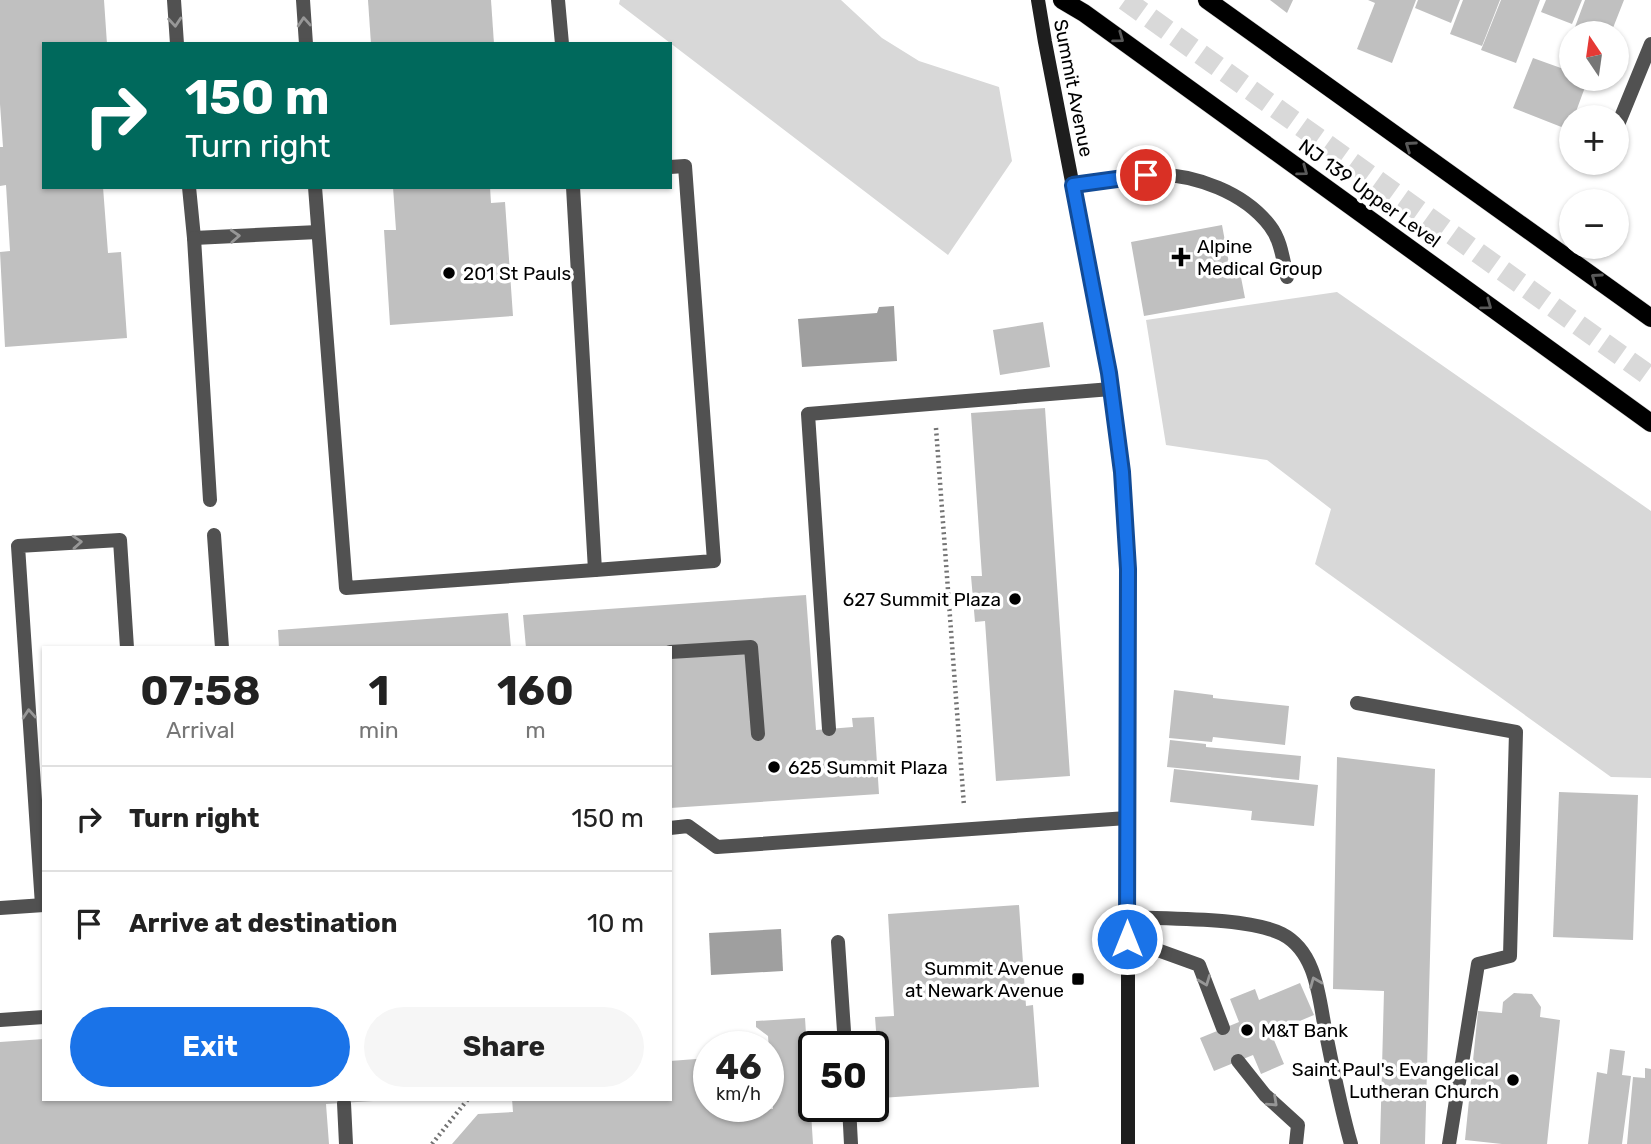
<!DOCTYPE html>
<html lang="en">
<head>
<meta charset="utf-8">
<style>
  :root { --surface:#fff; --page:#f6f6f6; --text:#222; --muted:#767676; --line:#e0e0e0; --accent:#1a73e8 }
  body { margin:0; font-family:Rubik,sans-serif; background:var(--page); color:var(--text); height:100vh; display:flex; flex-direction:column; font-size:26px; white-space:nowrap }
  * { box-sizing:border-box; margin:0 }
  p { font-size:23px; color:var(--muted) }
  .icon { flex:none; width:38px; height:38px; fill:none; stroke:currentColor; stroke-width:2; stroke-linecap:round; stroke-linejoin:round }
  .map { position:relative; flex:1; overflow:hidden }
  .sheet { position:absolute; left:42px; top:646px; width:630px; height:455px; display:flex; flex-direction:column; background:var(--surface); border-radius:0px; box-shadow:0 2px 5px #0004 }
  .sheet>* { flex:none }
  .guide { position:absolute; left:42px; top:42px; width:630px; height:147px; border-radius:0px; box-shadow:0 2px 5px #0004; background:#00695c; color:#fff; overflow:hidden }
  .needle { width:46px; rotate:347deg }
  .controls { position:absolute; left:1559px; top:21px; display:grid; gap:14px }
  .controls a { display:grid; place-items:center; width:70px; height:70px; border-radius:50%; background:var(--surface); box-shadow:0 2px 5px #0004; font-size:35px }
  .speed { position:absolute; left:693px; top:1031px; display:flex; gap:14px; font-size:35px; font-weight:700; text-align:center }
  .speed>* { display:grid; place-content:center; width:91px; height:91px; border-radius:50%; background:var(--surface); box-shadow:0 2px 5px #0004; line-height:1 }
  .speed small { font-size:18px; font-weight:400 }
  .speed .limit { border:4px solid #111; border-radius:10px; background:#fff; color:#111 }
  .pin { position:absolute; display:grid; place-items:center; width:60px; height:60px; color:#fff; margin:-30px; border:4px solid #fff; border-radius:50%; box-shadow:0 2px 7px #0007 }
  .me { position:absolute; width:77px; margin:-38px; rotate:0deg; stroke-linejoin:round; filter:drop-shadow(0 0 5px #0008) }
  .turn { display:flex; align-items:center; gap:24px; height:147px; padding:0 28px; font-size:32px }
  .turn .icon { width:91px; height:91px; stroke-width:2.5 }
  .turn b { display:block; font-size:49px; line-height:60px }
  .eta { display:flex; justify-content:space-evenly; align-items:center; height:119px; text-align:center }
  .eta b { font-size:42px; font-weight:700; line-height:49px }
  .cta { display:flex; gap:14px; margin-top:auto; padding:14px 28px }
  .cta a { flex:1; height:80px; border-radius:42px; background:var(--accent); color:#fff; font-size:28px; font-weight:700; line-height:80px; text-align:center }
  .cta a+a { background:var(--page); color:var(--text) }
  ul { padding:0; list-style:none }
  li { display:flex; align-items:center; gap:21px; height:105px; padding:0 28px; border-top:2px solid var(--line) }
  li div { flex:1 }
  li b { display:block; font-size:26px }
  li em { font-style:normal }
  .map>svg:first-child { display:block }
  .green { fill:#d8d8d8 }
  .water { fill:#9f9f9f }
  .building { fill:#c0c0c0 }
  .lines { fill:none; stroke-linecap:round; stroke-linejoin:round }
  .motorway-tunnel { stroke:#d9d9d9; stroke-width:21; stroke-dasharray:21 10; stroke-linecap:butt }
  .primary-casing { stroke:#dbdbdb; stroke-width:19 }
  .path { stroke:#737373; stroke-width:4.5; stroke-dasharray:2 3.5; stroke-linecap:butt }
  .service { stroke:#515151; stroke-width:14 }
  .minor { stroke:#515151; stroke-width:14 }
  .secondary { stroke:#1e1e1e; stroke-width:14 }
  .primary { stroke:#000; stroke-width:18 }
  .oneway { stroke:#979797 }
  .oneway2 { stroke:#595959 }
  .route-casing { stroke:#114b97; stroke-width:18 }
  .route { stroke:#1a73e8; stroke-width:12 }
  .poi-dot { fill:#000; stroke:#fff; stroke-width:2.5 }
  .labels { text-anchor:middle; stroke-width:7; stroke-linejoin:round; paint-order:stroke }
  .street-label { font-size:19px; fill:#000; stroke:#fff }
  .poi-label { font-size:19px; fill:#000; stroke:#fff; text-anchor:start }
</style>
</head>
<body>
<div class="map">
<svg width="1651" height="1144" viewBox="0 0 1651 1144">
  <rect width="100%" height="100%" fill="#fff"/>
  <g class="green">
    <path d="M620,0H841L882,38L919,61L999,87L1012,161L948,255L619,4Z"/>
    <path d="M1337,292L1651,511V778L1611,777L1315,564L1331,509L1267,460L1166,445L1146,320Z"/>
  </g>
  <g class="water">
    <path d="M894,306L897,361L802,367L798,319L877,313L879,307Z"/>
    <path d="M781,929L783,971L711,975L709,933Z"/>
  </g>
  <g class="building">
    <path d="M0,0H104L107,44H44V187H103L108,253L121,252L127,338L5,347L0,252L10,251L6,185L0,186V147H3L0,104Z"/>
    <path d="M368,0H491L494,44H371Z"/>
    <path d="M1270,0H1293L1287,13Z"/>
    <path d="M1368,0H1416L1392,63L1357,49L1375,3Z"/>
    <path d="M1418,0H1460L1451,23L1415,8Z"/>
    <path d="M1463,0H1500L1482,46L1450,34Z"/>
    <path d="M1501,0H1540L1516,63L1481,50Z"/>
    <path d="M1546,0H1582L1572,24L1541,12Z"/>
    <path d="M1585,0H1624L1611,33H1579L1580,29L1575,27Z"/>
    <path d="M1533,58L1572,72V79H1588L1574,117H1572L1569,130L1513,108Z"/>
    <path d="M393,187H490L491,203L505,202L513,316L390,325L384,230H396Z"/>
    <path d="M1222,225L1231,274L1240,272L1245,298L1144,316L1131,242Z"/>
    <path d="M1043,322L1050,367L1000,375L993,330Z"/>
    <path d="M1045,408L1070,776L996,781L985,621L975,622L971,576H982L971,413Z"/>
    <path d="M806,595L816,730L853,727L852,718L874,717L879,794L670,808V648H526L523,615Z"/>
    <path d="M508,613L511,648H279L278,630Z"/>
    <path d="M1174,690L1213,695V698L1289,706L1285,745L1213,737L1212,742L1169,738Z"/>
    <path d="M1170,740L1206,744V747L1301,756L1299,780L1167,767Z"/>
    <path d="M1337,757L1435,769L1425,1144H1380L1384,991L1333,989Z"/>
    <path d="M1174,769L1318,785L1314,826L1251,820L1252,811L1170,802Z"/>
    <path d="M1559,792L1638,795L1633,940L1553,937Z"/>
    <path d="M1019,905L1026,1006L1033,1005L1039,1087L881,1098L875,1017L894,1016L888,914Z"/>
    <path d="M1300,983L1314,1015L1271,1033L1284,1064L1261,1074L1253,1055L1214,1071L1200,1038L1239,1022L1230,999L1255,989L1259,1000Z"/>
    <path d="M1514,993L1532,994L1541,1007L1540,1017L1560,1020L1547,1144H1502L1465,1140L1478,1011L1502,1013L1503,1002Z"/>
    <path d="M805,1018L813,1144H452L478,1114L513,1112L512,1099H670V1061L709,1058V1106H752L753,1110L773,1109L768,1036L756,1027V1021Z"/>
    <path d="M44,1039V1099H373V1101L326,1104L329,1144H0V1042Z"/>
    <path d="M1610,1049L1625,1051L1622,1075L1631,1076L1622,1144H1588L1597,1072L1607,1074Z"/>
    <path d="M1645,1068L1651,1069V1144H1627L1633,1077L1645,1078Z"/>
  </g>
  <g class="lines">
    <path class="motorway-tunnel" d="M1125,0L1651,377"/>
    <defs>
      <g id="primary">
        <path d="M1062,0L1084,13L1651,423"/>
        <path d="M1207,0L1651,318"/>
      </g>
    </defs>
    <use href="#primary" class="primary-casing"/>
    <g class="path">
      <path d="M936,428L964,806"/>
      <path d="M432,1144L468,1099"/>
    </g>
    <g class="service">
      <path d="M174,0L177,44"/>
      <path d="M303,0L306,44"/>
      <path d="M558,0L562,44"/>
      <path d="M1073,185C1100,181 1128,174 1154,174C1196,175 1244,192 1270,226C1281,240 1283,260 1287,277"/>
      <path d="M189,187L194,238L318,232"/>
      <path d="M315,187L346,588L595,570"/>
      <path d="M573,187L595,570L714,561L685,166L670,167"/>
      <path d="M194,238L210,500"/>
      <path d="M214,535L222,648"/>
      <path d="M670,652L751,647L758,734"/>
      <path d="M1357,703L1516,732L1510,956L1478,964L1449,1144"/>
      <path d="M829,729L808,414L1111,389"/>
      <path d="M670,828L688,826L717,847L1127,818"/>
      <path d="M42,905L18,546L120,540L127,648"/>
      <path d="M0,908L44,905"/>
      <path d="M1128,917C1168,919 1248,917 1282,934C1319,953 1319,1004 1327,1039C1334,1074 1341,1109 1351,1144"/>
      <path d="M1127,939L1199,965L1223,1028"/>
      <path d="M838,942L845,1046"/>
      <path d="M0,1020L44,1017"/>
      <path d="M1238,1061L1265,1095L1298,1125L1296,1144"/>
      <path d="M344,1103L346,1144"/>
      <path d="M849,1106L851,1144"/>
    </g>
    <path class="minor" d="M1617,127L1651,44"/>
    <path class="secondary" d="M1038,0L1045,42L1109,373L1122,472L1128,569V1144"/>
    <use href="#primary" class="primary"/>
  </g>
  <defs><path id="oneway-chevron" d="M-2-3.5L2.5 0L-2 3.5" fill="none" stroke-width="1.6" stroke-linecap="round" stroke-linejoin="round" transform="scale(1.75)"/></defs>
  <g class="oneway">
    <use href="#oneway-chevron" transform="translate(175 22) rotate(85)"/>
    <use href="#oneway-chevron" transform="translate(304 22) rotate(-94)"/>
    <use href="#oneway-chevron" transform="translate(235 236) rotate(-3)"/>
    <use href="#oneway-chevron" transform="translate(77 542) rotate(-4)"/>
    <use href="#oneway-chevron" transform="translate(29 714) rotate(-94)"/>
    <use href="#oneway-chevron" transform="translate(1205 981) rotate(69)"/>
    <use href="#oneway-chevron" transform="translate(1315 982) rotate(-112)"/>
    <use href="#oneway-chevron" transform="translate(1273 1102) rotate(43)"/>
  </g>
  <g class="oneway2">
    <use href="#oneway-chevron" transform="translate(1119 38) rotate(36)"/>
    <use href="#oneway-chevron" transform="translate(1410 146) rotate(-145)"/>
    <use href="#oneway-chevron" transform="translate(1303 171) rotate(36)"/>
    <use href="#oneway-chevron" transform="translate(1596 278) rotate(-145)"/>
    <use href="#oneway-chevron" transform="translate(1487 305) rotate(36)"/>
  </g>
  <g class="lines">
    <defs>
      <path id="route" d="M1127,939L1128,569L1122,472L1109,373L1073,185L1146,175"/>
    </defs>
    <use href="#route" class="route-casing"/>
    <use href="#route" class="route"/>
  </g>
  <g class="poi-dot">
    <path d="M1177.5 246.5h7v7h7v7h-7v7h-7v-7h-7v-7h7z"/>
    <circle cx="449" cy="273" r="7"/>
    <circle cx="1015" cy="599" r="7"/>
    <circle cx="774" cy="767" r="7"/>
    <rect x="1071" y="972" width="14" height="14" rx="3.5"/>
    <circle cx="1247" cy="1030" r="7"/>
    <circle cx="1513" cy="1080" r="7"/>
  </g>
  <g class="labels">
    <g class="street-label">
      <text transform="translate(1074 88) rotate(79)" y="7">Summit Avenue</text>
      <text transform="translate(1370 193) rotate(36)" y="7">NJ 139 Upper Level</text>
    </g>
    <g class="poi-label">
      <text x="1197" y="253">Alpine<tspan x="1197" dy="22">Medical Group</tspan></text>
      <text x="463" y="280">201 St Pauls</text>
      <text x="1001" y="606" text-anchor="end">627 Summit Plaza</text>
      <text x="788" y="774">625 Summit Plaza</text>
      <text x="1064" y="975" text-anchor="end">Summit Avenue<tspan x="1064" dy="22">at Newark Avenue</tspan></text>
      <text x="1261" y="1037">M&amp;T Bank</text>
      <text x="1499" y="1076" text-anchor="end">Saint Paul's Evangelical<tspan x="1499" dy="22">Lutheran Church</tspan></text>
    </g>
  </g>
</svg>
<div class="controls">
<a><svg class="needle" viewBox="-14 -14 28 28"><path d="M0-13l5 13h-10z" fill="#e53935"/><path d="M0 13l5-13h-10z" fill="#767676"/></svg></a>
<a>+</a>
<a>−</a>
</div>
<div class="speed"><div>46<small>km/h</small></div><div class="limit">50</div></div>
<div class="pin" style="left:1146px;top:175px;background:#d93025"><svg class="icon" aria-label="arrive" viewBox="0 0 24 24"><path d="M6 21V4h12l-3 4 3 4H6"/></svg></div>
<svg class="me" style="left:1127px;top:939px" viewBox="-20 -20 40 40"><circle r="17" fill="#1a73e8" stroke="#fff" stroke-width="3"/><path d="M0-11L8 9 0 5-8 9z" fill="#fff"/></svg>
<div class="guide">
<div class="turn"><svg class="icon" aria-label="right" viewBox="0 0 24 24"><path d="M7 20v-9h11M14 6l5 5-5 5"/></svg><div><b>150 m</b>Turn right</div></div>
</div>
<section class="sheet">
<div class="eta">
<div><b>07:58</b><p>Arrival</p></div>
<div><b>1</b><p>min</p></div>
<div><b>160</b><p>m</p></div>
</div>
<ul>
<li><svg class="icon" aria-label="right" viewBox="0 0 24 24"><path d="M7 20v-9h11M14 6l5 5-5 5"/></svg><div><b>Turn right</b></div><em>150 m</em></li>
<li><svg class="icon" aria-label="arrive" viewBox="0 0 24 24"><path d="M6 21V4h12l-3 4 3 4H6"/></svg><div><b>Arrive at destination</b></div><em>10 m</em></li>
</ul>
<div class="cta"><a>Exit</a><a>Share</a></div>
</section>
</div>
</body>
</html>
